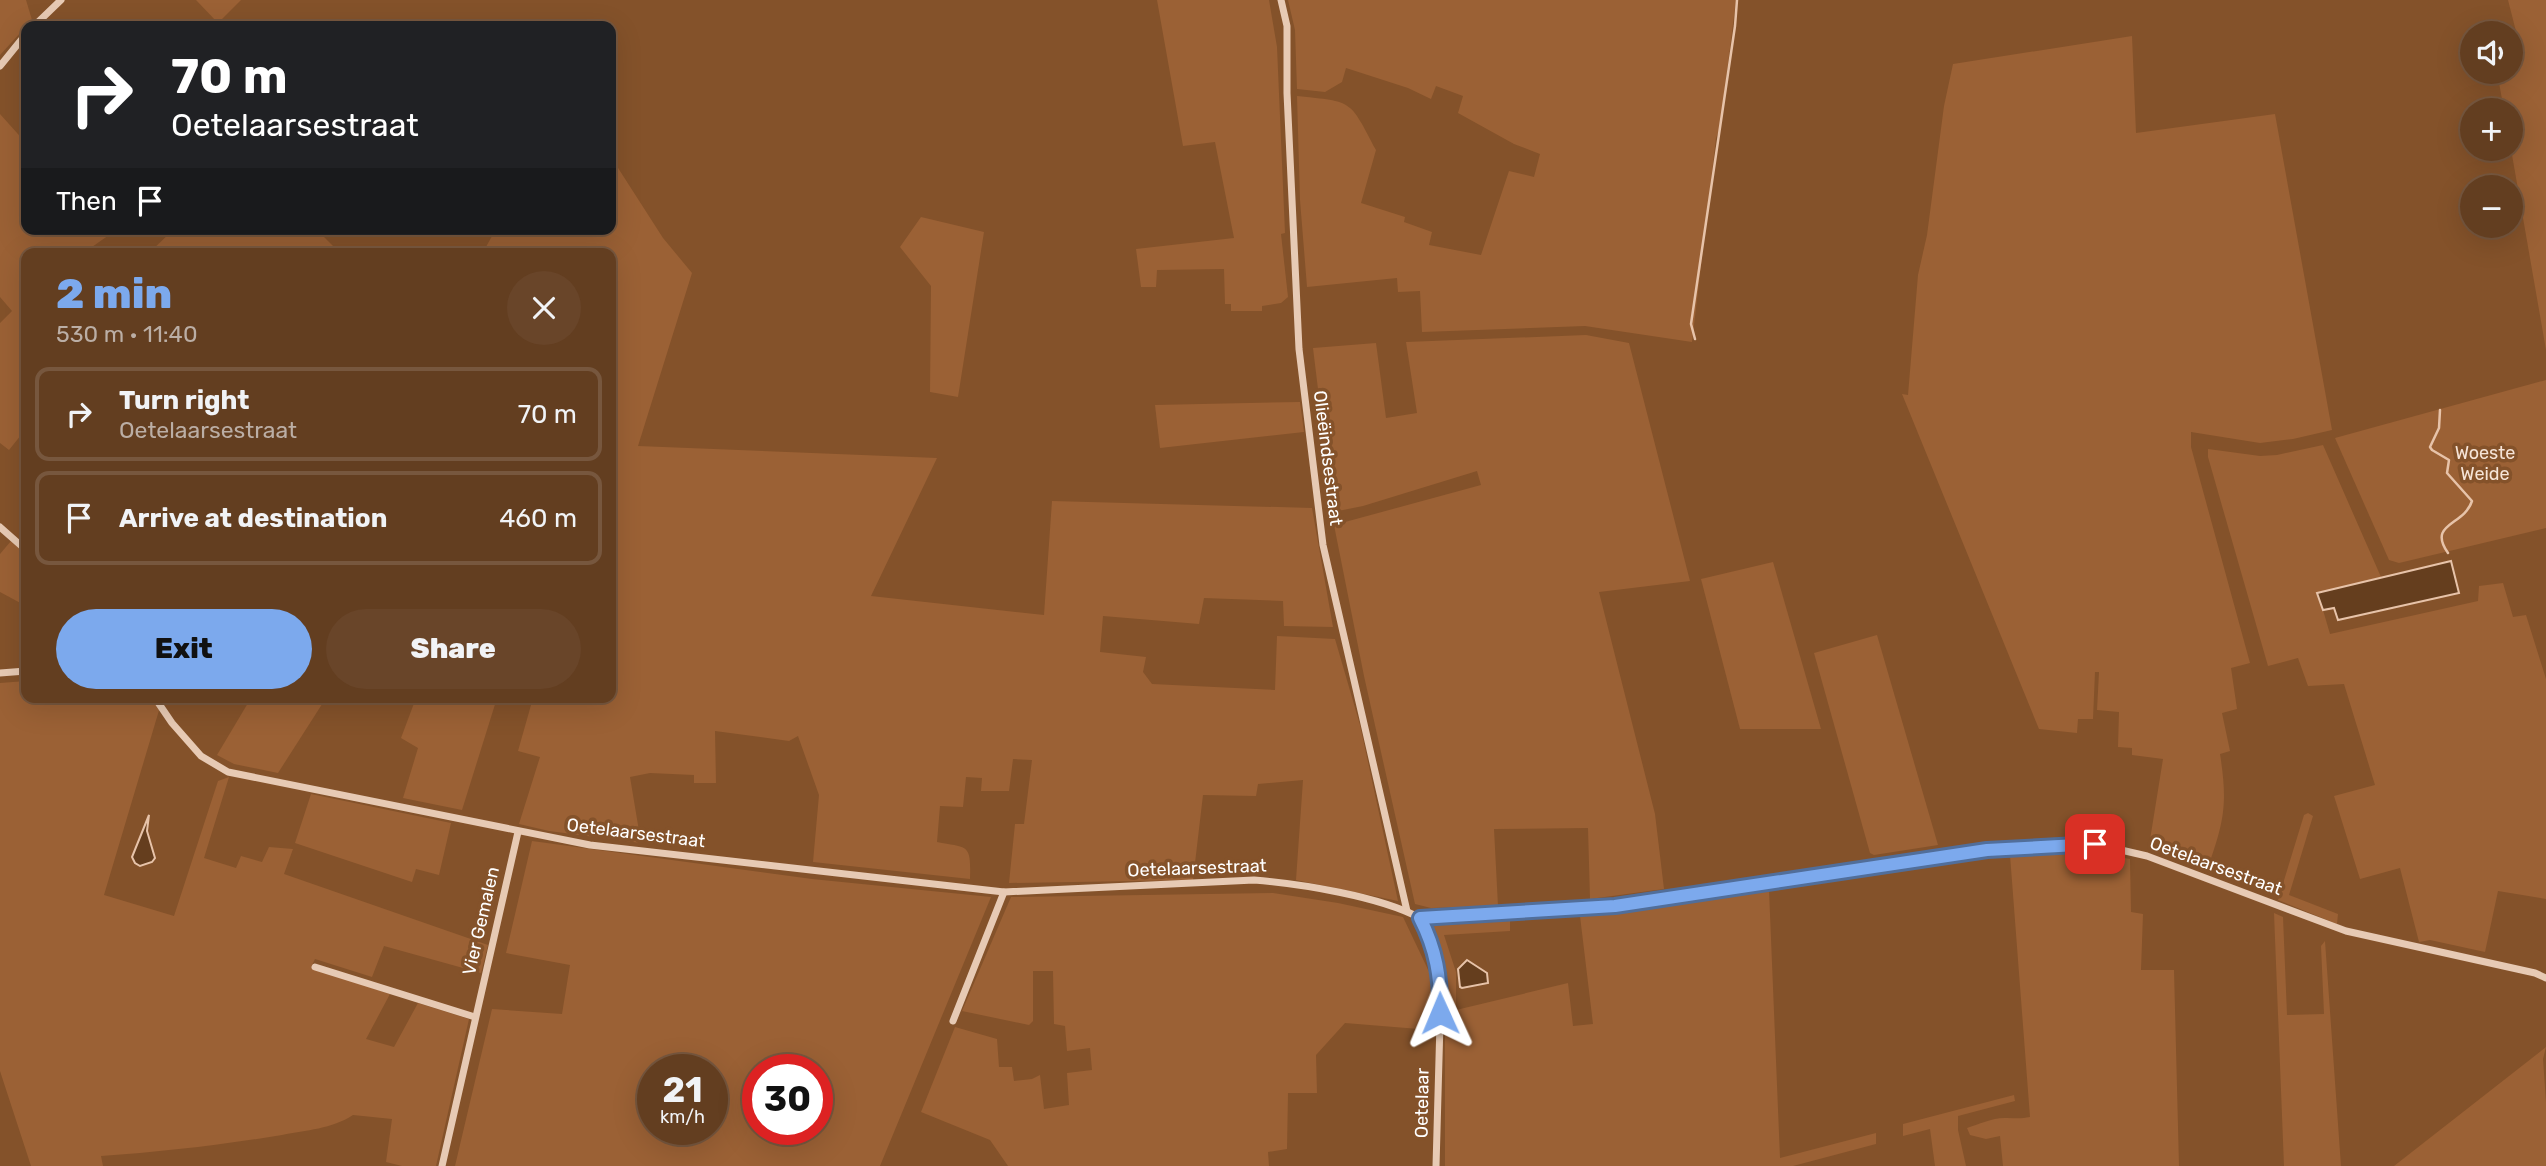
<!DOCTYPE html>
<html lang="en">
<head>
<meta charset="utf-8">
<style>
  :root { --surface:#633e20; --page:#694529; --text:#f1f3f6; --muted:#bbaea5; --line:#77573e; --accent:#7ca9ed }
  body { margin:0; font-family:Rubik,sans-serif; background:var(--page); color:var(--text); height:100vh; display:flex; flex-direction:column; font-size:26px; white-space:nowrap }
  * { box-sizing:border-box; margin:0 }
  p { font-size:23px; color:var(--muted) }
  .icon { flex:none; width:38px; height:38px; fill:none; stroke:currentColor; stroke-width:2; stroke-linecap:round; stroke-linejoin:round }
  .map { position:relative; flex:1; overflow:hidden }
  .side { position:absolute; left:21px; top:248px; width:595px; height:455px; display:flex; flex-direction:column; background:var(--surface); border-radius:14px; box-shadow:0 7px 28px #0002,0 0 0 2px var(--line) }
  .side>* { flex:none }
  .guide { position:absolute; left:21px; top:21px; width:595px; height:214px; border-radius:14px; box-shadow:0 7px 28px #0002,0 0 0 2px var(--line); background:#202124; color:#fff; overflow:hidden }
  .controls { position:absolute; left:2460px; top:21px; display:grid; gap:14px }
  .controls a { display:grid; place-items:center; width:63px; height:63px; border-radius:50%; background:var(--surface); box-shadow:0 7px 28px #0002,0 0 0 2px var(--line); font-size:35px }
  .speed { position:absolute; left:637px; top:1054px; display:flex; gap:14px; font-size:35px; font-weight:700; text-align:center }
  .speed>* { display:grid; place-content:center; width:91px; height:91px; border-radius:50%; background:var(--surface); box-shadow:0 7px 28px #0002,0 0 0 2px var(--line); line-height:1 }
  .speed small { font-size:18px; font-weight:400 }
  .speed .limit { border:10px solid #d22; background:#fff; color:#111 }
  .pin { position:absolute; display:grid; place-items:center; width:60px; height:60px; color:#fff; margin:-30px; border-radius:14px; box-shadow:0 4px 10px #0006 }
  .me { position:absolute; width:77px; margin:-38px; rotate:359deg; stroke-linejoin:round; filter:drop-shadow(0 0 5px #0008) }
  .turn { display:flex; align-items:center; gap:24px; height:147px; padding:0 35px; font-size:32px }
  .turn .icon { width:91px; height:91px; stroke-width:2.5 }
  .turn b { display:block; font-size:49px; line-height:60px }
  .then { display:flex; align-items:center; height:66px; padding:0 35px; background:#0003; gap:14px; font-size:26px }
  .round { display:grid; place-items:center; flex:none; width:74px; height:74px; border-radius:37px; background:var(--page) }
  .summary { display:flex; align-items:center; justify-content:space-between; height:119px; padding:0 35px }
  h1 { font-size:42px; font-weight:800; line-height:52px; color:var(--accent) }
  .primary-button { display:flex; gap:14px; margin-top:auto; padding:14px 35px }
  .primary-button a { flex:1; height:80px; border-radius:42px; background:var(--accent); color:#111; font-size:28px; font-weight:800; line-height:80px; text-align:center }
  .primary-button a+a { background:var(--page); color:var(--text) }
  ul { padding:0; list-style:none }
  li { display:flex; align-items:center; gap:21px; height:94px; margin:0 14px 10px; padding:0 21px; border:4px solid var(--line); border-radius:14px }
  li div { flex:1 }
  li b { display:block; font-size:26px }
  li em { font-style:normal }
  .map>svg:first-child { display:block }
  .green { fill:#9b6135; fill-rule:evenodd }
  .water { fill:#653e1e; stroke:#e7c3a9; stroke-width:2 }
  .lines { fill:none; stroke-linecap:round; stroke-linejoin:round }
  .stream { stroke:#e7c3a9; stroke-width:2.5 }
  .minor { stroke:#e7cab4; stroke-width:7 }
  .route-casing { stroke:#516e9a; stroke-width:18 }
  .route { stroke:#7ca9ed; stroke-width:12 }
  .labels { text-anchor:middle; stroke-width:7; stroke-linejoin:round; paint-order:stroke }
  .park-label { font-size:18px; fill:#f6e4d7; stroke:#84522a }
  .street-label { font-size:18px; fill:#fff; stroke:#84522a }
</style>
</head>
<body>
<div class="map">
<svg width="2546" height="1166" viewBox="0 0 2546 1166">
  <rect width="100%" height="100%" fill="#84522a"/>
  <g class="green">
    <path d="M0,0H26L32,20L0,55Z"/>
    <path d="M196,0H241L218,23Z"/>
    <path d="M1157,0H1269L1277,47L1285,233L1281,234L1288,297L1281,303L1262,306V311H1231V304H1225L1224,269L1157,270L1156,287H1141L1136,249L1234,238L1215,142L1183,146Z"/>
    <path d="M1288,0H1736L1720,128L1716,138L1692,342L1585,326L1422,332L1420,291L1398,292L1397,278L1307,287L1300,200L1297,96C1354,102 1349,99 1376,150L1361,203L1405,217L1404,222L1432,232L1429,245L1481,255L1509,171L1534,177L1540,154L1514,144L1458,113L1463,96L1436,86L1431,99L1408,88L1346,68L1342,82L1325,92L1297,89L1295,30Z"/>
    <path d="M2508,0H2546V350L2511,149V110H2504L2497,72H2511V52L2520,47Z"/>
    <path d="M2132,36L2136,133L2275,114L2332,430L2293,439L2260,443L2191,432V447L2250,663L2231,668L2237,709L2222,713L2230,751L2220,754C2228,805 2224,822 2207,870L2149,846L2163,759L2132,755V748L2118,747L2119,712L2097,710L2099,672H2095L2093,719H2078L2077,733L2039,729L1902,394L1908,395L1918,275L1927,235L1944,106L1953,64Z"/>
    <path d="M0,114L26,143V229H105L109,235L82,254H26V439L21,435L9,450L0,443V323L12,311L0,297Z"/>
    <path d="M611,157L663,238L692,273L638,446L937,458L871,596L1044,615L1052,501L1312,508L1333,627L1284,626L1283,601L1204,598L1199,624L1103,616L1100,652L1146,657L1143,672L1152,684L1275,690L1277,636L1335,639L1360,725L1398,901L1296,880L1303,780L1258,784L1256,796L1203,795L1193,880L1009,883L1015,824H1024L1032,760L1013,759L1009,791H981L982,778L966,777L963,807L940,806L937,842C969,848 971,844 970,879L813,862L819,795L798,736L789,741L715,731L716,783H694V775L650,773L630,777L641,843L549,831L519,824L540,757L518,751L533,698H611V254H482L496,229H611Z"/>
    <path d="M921,217L984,232L958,397L930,392L931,286L900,247Z"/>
    <path d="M174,229H316L341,254H148Z"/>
    <path d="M1586,335L1629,343L1690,581L1599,592L1655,814L1664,889L1590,899L1588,828L1494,829L1498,906L1431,908L1415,904L1364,676L1334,525L1481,485L1477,471L1363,506L1333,512L1313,348L1376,343L1386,418L1417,413L1406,342Z"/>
    <path d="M2546,380V528L2399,563L2389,560L2335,438Z"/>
    <path d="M1300,402L1304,432L1160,448L1155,405Z"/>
    <path d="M2323,445L2381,577L2318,593L2330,634L2478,601L2479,586L2503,583L2513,617L2526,615L2546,679V899L2498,891L2485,952L2430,940L2419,942L2400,868L2360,879L2334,796L2375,785L2344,684L2308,686L2298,658L2268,666L2208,457V449L2260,456L2277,455Z"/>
    <path d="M11,541L26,552V606L0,592V554Z"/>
    <path d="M1773,562L1821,729H1740L1701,579Z"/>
    <path d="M1877,635L1938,845L1874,855L1870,853L1814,653Z"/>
    <path d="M26,681V698H153L160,707L104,895L174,916L218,781L229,777L204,858L236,868L241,856L262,862L269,847L293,849L284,874L488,945L481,973L384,946L372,977L315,959L311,967L390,994L366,1039L394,1047L418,1003L469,1019L436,1166H402L386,1162L392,1119L353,1115C332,1129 306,1130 282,1135C221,1145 162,1152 101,1156L103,1166H31L0,1071V683Z"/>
    <path d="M251,698H326L278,773L234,764L217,755Z"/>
    <path d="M416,698H497L462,810L403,798L418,748L401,738Z"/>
    <path d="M311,794L451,823L439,875L416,869L412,882L295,843Z"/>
    <path d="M2308,813L2313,816L2289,895L2338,914L2337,924L2278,900L2304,815Z"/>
    <path d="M532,841L812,879L991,897L880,1166H455L492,1009L562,1014L570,965L506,953ZM653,1069H712V1129H653ZM817,1069V1129H758V1069Z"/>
    <path d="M2059,851H2085L2130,859L2131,912L2143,914L2141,970H2174L2179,1166H2003L2000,1136L1986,1139L1970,1135L1967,1128C1979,1124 1994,1117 2007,1118C2015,1118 2021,1119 2030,1117L2010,855Z"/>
    <path d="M1769,890L1780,1158L1876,1133V1144L1793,1166H1445V973L1430,936L1429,926L1510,921V931L1444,935L1456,972V1010L1568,983L1573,1026L1593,1024L1580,916Z"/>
    <path d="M1273,893L1338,903L1403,917L1432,978L1431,1030L1345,1023L1316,1055L1317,1093H1288L1287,1149L1268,1152L1269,1166H1008L990,1140L921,1112L955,1027L997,1039L999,1067H1012L1014,1081L1032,1079L1040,1075L1044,1109L1069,1105L1067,1073L1092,1070L1090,1048L1067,1051L1065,1026L1054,1024L1053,971H1033V1021L1029,1025L962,1011L1011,897Z"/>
    <path d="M2274,913L2283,917L2287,1015L2324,1014L2321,946L2325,941L2341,1166H2284Z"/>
    <path d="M2546,1047L2543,1059L2546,1102V1166H2394Z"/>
    <path d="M2014,1095L2015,1101L1958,1116V1130L1966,1166H1935L1930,1129L1903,1136V1124Z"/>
  </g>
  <g class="water">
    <path d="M2451,561L2459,593L2338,620L2334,608L2323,610L2317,593Z"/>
    <path d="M149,815L147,831L155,858L152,862L140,866L135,863L132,857Z"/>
    <path d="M1467,960L1487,973L1488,983L1462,988L1460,987L1458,969Z"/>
  </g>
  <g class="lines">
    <g class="stream">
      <path d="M1695,339L1691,324L1735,26L1737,0"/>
      <path d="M2440,410L2439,428L2430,447L2432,450L2449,460L2447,473L2472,501C2464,526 2427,523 2448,553"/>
    </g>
    <g class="minor">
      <path d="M1281,0L1287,26V93L1299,349L1323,545L1407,911"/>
      <path d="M34,26L61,0"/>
      <path d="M0,66L26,34"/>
      <path d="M0,527L26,550"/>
      <path d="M0,673L26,671"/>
      <path d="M155,698L172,723L201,756L228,772L590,845L1004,892L1254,880C1301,884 1379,896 1420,918L1615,906L1988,850L2095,844L2147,856L2346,931L2535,973L2546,978"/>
      <path d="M1420,918L1437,957L1441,987L1436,1166"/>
      <path d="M315,967L475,1017"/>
      <path d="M953,1021L1004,892"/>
      <path d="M442,1166L518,832"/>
    </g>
  </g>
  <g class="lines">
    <defs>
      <path id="route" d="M1440,1013C1441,978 1436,949 1420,918L1615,906L1987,850L2095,844"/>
    </defs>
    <use href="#route" class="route-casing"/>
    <use href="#route" class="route"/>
  </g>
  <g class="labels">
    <g class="park-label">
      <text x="2485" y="459">Woeste<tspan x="2485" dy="21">Weide</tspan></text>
    </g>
    <g class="street-label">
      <text transform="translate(1328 458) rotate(83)" y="6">Olieëindsestraat</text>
      <text transform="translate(636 833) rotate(7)" y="6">Oetelaarsestraat</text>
      <text transform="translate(2216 866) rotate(20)" y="6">Oetelaarsestraat</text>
      <text transform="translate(1197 868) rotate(-2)" y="6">Oetelaarsestraat</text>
      <text transform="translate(481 921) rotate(-77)" y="6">Vier Gemalen</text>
      <text transform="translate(1422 1103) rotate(-89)" y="6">Oetelaar</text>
    </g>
  </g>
</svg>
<div class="controls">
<a><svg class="icon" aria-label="sound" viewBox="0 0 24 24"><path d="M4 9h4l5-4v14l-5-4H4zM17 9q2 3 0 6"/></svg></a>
<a>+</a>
<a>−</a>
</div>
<div class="speed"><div>21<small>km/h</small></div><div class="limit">30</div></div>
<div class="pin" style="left:2095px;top:844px;background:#d93025"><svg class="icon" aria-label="arrive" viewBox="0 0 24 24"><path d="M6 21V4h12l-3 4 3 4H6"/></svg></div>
<svg class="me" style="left:1440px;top:1013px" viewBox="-20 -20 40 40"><path d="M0-17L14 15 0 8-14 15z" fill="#7ca9ed" stroke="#fff" stroke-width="4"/></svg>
<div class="guide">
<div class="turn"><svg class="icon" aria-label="right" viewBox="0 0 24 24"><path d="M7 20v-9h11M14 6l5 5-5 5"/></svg><div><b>70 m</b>Oetelaarsestraat</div></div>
<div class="then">Then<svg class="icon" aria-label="arrive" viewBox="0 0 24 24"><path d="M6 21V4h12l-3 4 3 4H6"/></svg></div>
</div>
<section class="side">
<div class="summary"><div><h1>2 min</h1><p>530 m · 11:40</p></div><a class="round"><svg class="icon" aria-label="close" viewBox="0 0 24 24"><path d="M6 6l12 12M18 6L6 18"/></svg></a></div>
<ul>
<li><svg class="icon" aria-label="right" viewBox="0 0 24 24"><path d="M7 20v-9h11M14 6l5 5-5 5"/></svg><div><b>Turn right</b><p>Oetelaarsestraat</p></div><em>70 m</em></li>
<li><svg class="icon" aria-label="arrive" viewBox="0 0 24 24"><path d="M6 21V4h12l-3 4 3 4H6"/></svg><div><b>Arrive at destination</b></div><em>460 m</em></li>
</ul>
<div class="primary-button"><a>Exit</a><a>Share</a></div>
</section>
</div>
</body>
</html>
